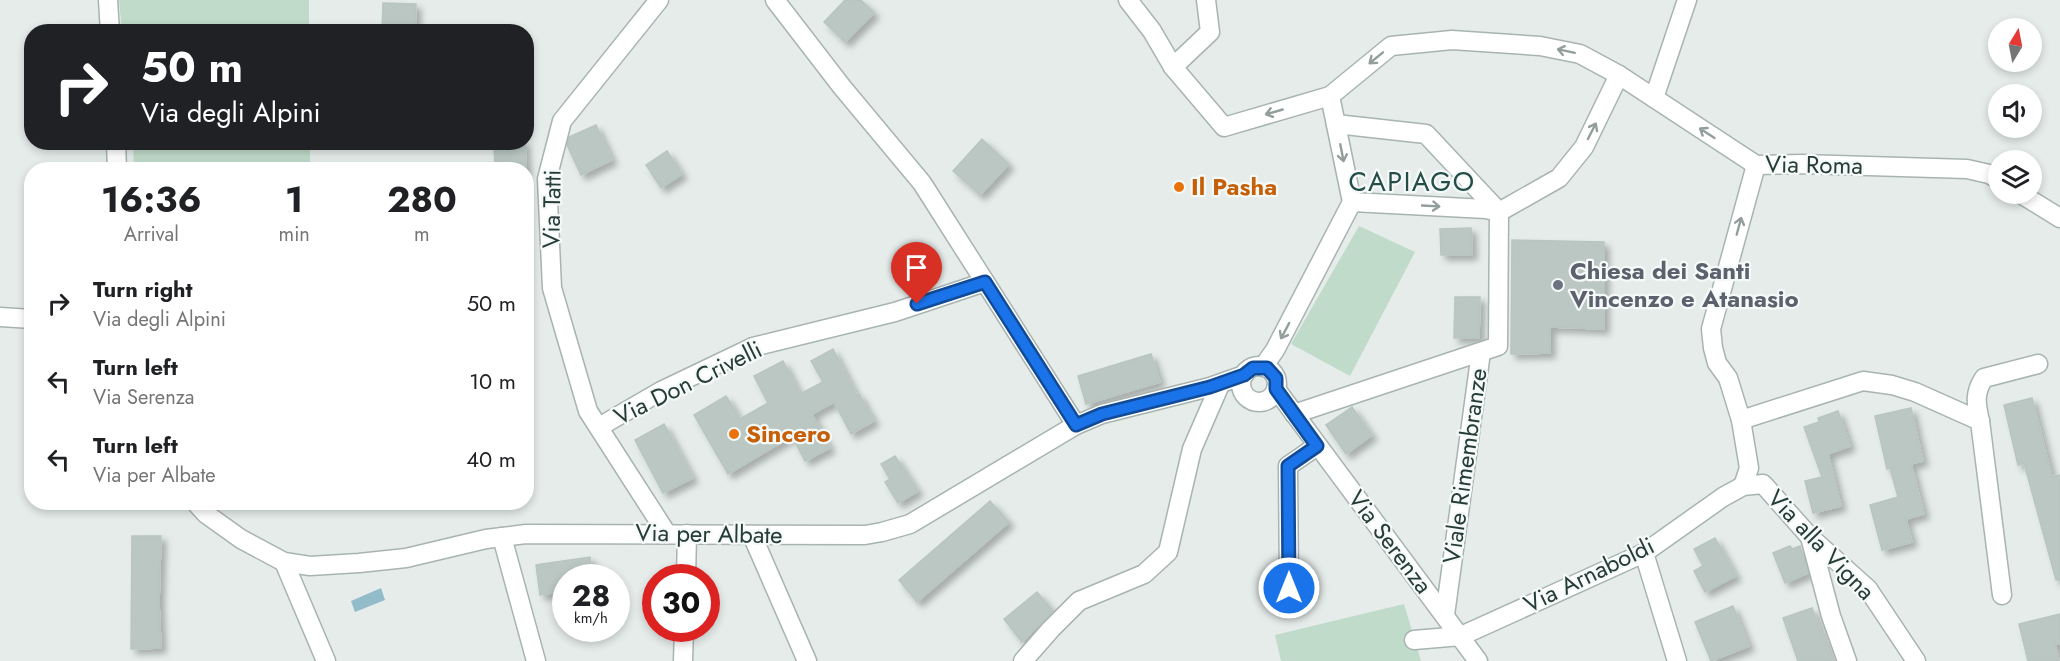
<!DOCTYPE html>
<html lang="en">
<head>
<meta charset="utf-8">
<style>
  :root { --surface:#fff; --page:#f6f6f6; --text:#202124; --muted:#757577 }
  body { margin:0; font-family:Jost,sans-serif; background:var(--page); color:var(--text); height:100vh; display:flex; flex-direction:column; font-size:22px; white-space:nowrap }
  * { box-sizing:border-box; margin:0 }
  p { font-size:20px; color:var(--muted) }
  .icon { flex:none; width:33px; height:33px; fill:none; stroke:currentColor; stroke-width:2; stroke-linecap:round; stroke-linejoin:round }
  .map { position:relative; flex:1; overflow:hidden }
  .drawer { position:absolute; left:24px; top:162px; width:510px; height:348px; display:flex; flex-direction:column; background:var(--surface); border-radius:24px; box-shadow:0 3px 9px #0003 }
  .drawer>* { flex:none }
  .hud { position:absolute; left:24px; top:24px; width:510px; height:126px; border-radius:24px; box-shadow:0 3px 9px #0003; background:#202124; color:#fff; overflow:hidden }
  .needle { width:39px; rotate:10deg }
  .fabs { position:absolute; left:1988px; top:18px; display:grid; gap:12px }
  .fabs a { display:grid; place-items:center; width:54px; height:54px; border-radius:50%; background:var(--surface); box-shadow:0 3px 9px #0003; font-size:30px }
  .speed { position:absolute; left:552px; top:564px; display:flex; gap:12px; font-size:30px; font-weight:700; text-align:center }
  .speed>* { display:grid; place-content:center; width:78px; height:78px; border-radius:50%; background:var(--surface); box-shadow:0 3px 9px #0003; line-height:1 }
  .speed small { font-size:15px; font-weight:400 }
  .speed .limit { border:9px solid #d22; background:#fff; color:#111 }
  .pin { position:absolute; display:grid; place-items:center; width:51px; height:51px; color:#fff; margin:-62px -26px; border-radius:50% 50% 50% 0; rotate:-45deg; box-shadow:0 0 6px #0007 }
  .pin .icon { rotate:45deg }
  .me { position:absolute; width:66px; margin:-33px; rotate:0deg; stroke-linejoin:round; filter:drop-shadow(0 0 4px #0008) }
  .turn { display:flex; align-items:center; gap:21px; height:126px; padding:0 18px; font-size:27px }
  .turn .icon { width:78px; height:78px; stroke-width:2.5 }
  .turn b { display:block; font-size:42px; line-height:51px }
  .eta { display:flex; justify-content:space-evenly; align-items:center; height:102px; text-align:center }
  .eta b { font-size:36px; font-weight:700; line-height:42px }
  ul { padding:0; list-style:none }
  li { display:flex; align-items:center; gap:18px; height:78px; padding:0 18px }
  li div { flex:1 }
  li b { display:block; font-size:22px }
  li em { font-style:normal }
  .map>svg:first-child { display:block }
  .green { fill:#c0dbca }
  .water { fill:#93bccb }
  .building { fill:#bac7c3; stroke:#b8c5c1; stroke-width:1.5; filter:url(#shadow) }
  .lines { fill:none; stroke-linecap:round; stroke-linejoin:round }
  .minor-casing { stroke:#a8b4b1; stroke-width:21 }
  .minor { stroke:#fff; stroke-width:18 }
  .oneway { stroke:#929e9c }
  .route-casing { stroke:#114b97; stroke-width:15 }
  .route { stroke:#1a73e8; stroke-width:10 }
  .food-dot { fill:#e8710a; stroke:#f5f9f8; stroke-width:2 }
  .worship-dot { fill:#6b7280; stroke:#f5f9f8; stroke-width:2 }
  .labels { text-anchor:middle; stroke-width:4.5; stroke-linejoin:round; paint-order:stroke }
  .street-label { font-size:24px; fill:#263c39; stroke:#f5f9f8 }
  .food-label { font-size:24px; font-weight:bold; fill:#c56008; stroke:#f5f9f8; text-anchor:start }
  .worship-label { font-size:24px; font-weight:bold; fill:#5b616d; stroke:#f5f9f8; text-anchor:start }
  .quarter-label { font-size:27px; letter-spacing:1.5px; fill:#234d47; stroke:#f5f9f8 }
</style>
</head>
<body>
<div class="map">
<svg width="2060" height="661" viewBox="0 0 2060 661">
  <defs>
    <filter id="shadow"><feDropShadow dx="5" dy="5" stdDeviation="3" flood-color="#0004"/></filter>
  </defs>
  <rect width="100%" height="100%" fill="#e5ecea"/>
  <g class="green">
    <path d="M119,0H309V31H122Z"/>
    <path d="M133,143H310V169H134Z"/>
    <path d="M1359,226L1415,252L1350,376L1291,344Z"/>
    <path d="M1404,604L1421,661H1281L1275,635Z"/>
  </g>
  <path class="water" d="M381,588L385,600L355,612L351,601Z"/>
  <g class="building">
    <path d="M845,0H861L874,13L845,42L824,22Z"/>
    <path d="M383,3L416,4L415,32H382Z"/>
    <path d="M596,125L612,160L581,175L567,145L569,137Z"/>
    <path d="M982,139L1009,164L980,195L953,171Z"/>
    <path d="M494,142H525L526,170H495Z"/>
    <path d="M667,151L682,174L661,188L646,165Z"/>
    <path d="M1471,228L1472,255H1441L1440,229Z"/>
    <path d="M1512,240L1604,242V329L1550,327V353L1511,354Z"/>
    <path d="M1455,297H1480L1479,338H1454Z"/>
    <path d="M833,349L857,396L859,394L874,421L851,434L834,402L812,414L830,448L805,461L792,436L728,474L694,415L726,396L740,419L768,403L754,376L783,361L800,394L823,382L811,361Z"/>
    <path d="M1151,354L1160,382L1086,404L1078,376Z"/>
    <path d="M2032,398L2052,477L2060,475V580H2056L2024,463L2018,465L2004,405Z"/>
    <path d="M1352,407L1372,435L1346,454L1326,425Z"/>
    <path d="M1911,408L1923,461L1911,464L1924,514L1906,519L1912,542L1882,550L1870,505L1898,497L1890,468L1887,469L1875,416Z"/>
    <path d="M1838,411L1850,446L1828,454L1841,506L1813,513L1805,481L1822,477L1804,427L1819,422L1818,418Z"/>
    <path d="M664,424L693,478L663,493L635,440Z"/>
    <path d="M895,456L918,491L898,503L885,482L890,479L881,464Z"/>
    <path d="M990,501L1009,522L917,602L899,580Z"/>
    <path d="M132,536H161L159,603L161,648L131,649Z"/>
    <path d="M1715,538L1736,576L1705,592L1694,571L1703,566L1694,549Z"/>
    <path d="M1790,546L1792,549L1800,546L1808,573L1785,583L1773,553Z"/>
    <path d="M590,557L593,578H566V591L540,595L536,565Z"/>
    <path d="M1037,592L1053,611L1022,642L1004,619Z"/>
    <path d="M1733,606L1749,646L1711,661L1695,622Z"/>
    <path d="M1812,608L1832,661H1798L1783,618Z"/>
    <path d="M2060,614V644H2055L2059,661H2028L2019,624Z"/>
  </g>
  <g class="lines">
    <defs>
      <g id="minor">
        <path d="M108,0L110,32"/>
        <path d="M659,0L562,121L547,179L552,288L588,411L667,534"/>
        <path d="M775,0L842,87L922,183L1076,425"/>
        <path d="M1128,0L1152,31L1173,67L1224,127L1330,96L1391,46L1452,40L1540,46L1580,54L1619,75L1756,165L1802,164L1967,169L1989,174L1998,179"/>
        <path d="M1173,67L1210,32L1206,0"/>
        <path d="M1654,98L1687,0"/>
        <path d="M116,142L117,170"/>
        <path d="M2021,194L2060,218"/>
        <path d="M1352,202L1486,209L1499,212L1559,178L1584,147L1619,75"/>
        <path d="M0,317L32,319"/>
        <circle cx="1259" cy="384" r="18"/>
        <path d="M1263,367L1275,350L1352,202L1330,96"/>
        <path d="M1276,389L1478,661"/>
        <path d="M1294,414L1498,346L1499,212L1426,134L1336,124"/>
        <path d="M1741,420L1863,381L1892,385L1915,392L1980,421L2002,595"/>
        <path d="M1980,421C1976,404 1974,393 1984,378L2038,364"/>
        <path d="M599,427L661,391L753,347L895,312L985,282"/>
        <path d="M1743,486L1749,468L1741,420L1728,378L1717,363L1713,348L1711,329L1756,165"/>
        <path d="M195,502L206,514L241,539L284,562L310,566L359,563L406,558L486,539L526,534L865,535L882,532L910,524L1076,425L1102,414L1210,387L1244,375"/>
        <path d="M752,535L807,661"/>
        <path d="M502,537L536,661"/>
        <path d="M1810,537L1831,616L1847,661"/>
        <path d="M1644,553L1677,661"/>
        <path d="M284,562L326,661"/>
        <path d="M686,578L687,534"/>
        <path d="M1289,588L1288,466L1317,446"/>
        <path d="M1445,615L1481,352"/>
        <path d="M1414,640L1461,636L1644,553L1723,497L1743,486L1763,484L1810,537L1868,589L1916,661"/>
        <path d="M683,661L684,628"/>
        <path d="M1023,661L1051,629L1079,601L1144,574L1168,552L1192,449L1219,387"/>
      </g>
    </defs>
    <use href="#minor" class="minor-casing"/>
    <use href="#minor" class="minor"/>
  </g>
  <defs><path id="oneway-shaft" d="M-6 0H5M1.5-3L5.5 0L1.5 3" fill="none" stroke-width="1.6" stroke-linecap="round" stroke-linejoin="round" transform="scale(1.5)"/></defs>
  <g class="oneway">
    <use href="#oneway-shaft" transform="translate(1566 51) rotate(-168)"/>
    <use href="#oneway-shaft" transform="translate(1376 58) rotate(141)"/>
    <use href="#oneway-shaft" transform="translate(1274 112) rotate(164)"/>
    <use href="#oneway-shaft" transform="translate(1592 131) rotate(-63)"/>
    <use href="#oneway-shaft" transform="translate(1707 133) rotate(-147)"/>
    <use href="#oneway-shaft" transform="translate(1342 153) rotate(79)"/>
    <use href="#oneway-shaft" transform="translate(1431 206) rotate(3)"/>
    <use href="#oneway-shaft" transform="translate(1739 226) rotate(-75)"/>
    <use href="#oneway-shaft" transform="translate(1285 331) rotate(118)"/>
  </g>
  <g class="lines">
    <defs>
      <path id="route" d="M917,304L985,282L1076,425L1102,414L1210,387L1244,375L1253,368H1267L1276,378V389L1317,446L1288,466L1289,588"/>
    </defs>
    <use href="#route" class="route-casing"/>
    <use href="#route" class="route"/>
  </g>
  <g class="food-dot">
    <circle cx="1179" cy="187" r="6"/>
    <circle cx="734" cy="434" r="6"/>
  </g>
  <circle class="worship-dot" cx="1558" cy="285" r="6"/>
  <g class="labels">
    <g class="street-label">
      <text transform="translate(1814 165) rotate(1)" y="8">Via Roma</text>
      <text transform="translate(552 209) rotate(-89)" y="8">Via Tatti</text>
      <text transform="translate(688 383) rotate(-26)" y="8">Via Don Crivelli</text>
      <text transform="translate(1465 466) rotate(-82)" y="8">Viale Rimembranze</text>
      <text transform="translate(709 534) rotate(1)" y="8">Via per Albate</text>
      <text transform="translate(1390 542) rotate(53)" y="8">Via Serenza</text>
      <text transform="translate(1821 545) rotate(46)" y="8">Via alla Vigna</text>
      <text transform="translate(1589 575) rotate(-26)" y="8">Via Arnaboldi</text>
    </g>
    <g class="food-label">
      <text x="1191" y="195">Il Pasha</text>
      <text x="746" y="442">Sincero</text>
    </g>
    <g class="worship-label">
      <text x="1570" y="279">Chiesa dei Santi<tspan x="1570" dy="28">Vincenzo e Atanasio</tspan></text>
    </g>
    <g class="quarter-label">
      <text x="1412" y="191">CAPIAGO</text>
    </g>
  </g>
</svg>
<div class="fabs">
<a><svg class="needle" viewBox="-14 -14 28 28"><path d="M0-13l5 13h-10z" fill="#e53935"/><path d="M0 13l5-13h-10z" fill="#757577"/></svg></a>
<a><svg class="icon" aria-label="sound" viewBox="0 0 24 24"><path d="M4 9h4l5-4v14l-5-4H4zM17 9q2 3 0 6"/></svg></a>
<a><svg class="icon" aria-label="layers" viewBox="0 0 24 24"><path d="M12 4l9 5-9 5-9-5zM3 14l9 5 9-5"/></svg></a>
</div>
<div class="speed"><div>28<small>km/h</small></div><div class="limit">30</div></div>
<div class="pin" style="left:917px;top:304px;background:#d93025"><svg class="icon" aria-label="arrive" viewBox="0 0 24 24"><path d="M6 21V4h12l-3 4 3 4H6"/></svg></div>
<svg class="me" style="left:1289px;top:588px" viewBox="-20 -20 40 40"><circle r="17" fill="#1a73e8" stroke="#fff" stroke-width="3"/><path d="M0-11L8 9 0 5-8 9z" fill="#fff"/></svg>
<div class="hud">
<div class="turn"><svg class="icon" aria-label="right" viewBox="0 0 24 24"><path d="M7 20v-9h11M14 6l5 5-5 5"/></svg><div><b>50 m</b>Via degli Alpini</div></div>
</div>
<section class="drawer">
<div class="eta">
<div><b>16:36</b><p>Arrival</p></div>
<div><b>1</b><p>min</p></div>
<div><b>280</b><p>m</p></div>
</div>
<ul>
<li><svg class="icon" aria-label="right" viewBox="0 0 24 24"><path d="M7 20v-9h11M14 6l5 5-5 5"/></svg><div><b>Turn right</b><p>Via degli Alpini</p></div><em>50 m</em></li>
<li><svg class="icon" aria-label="left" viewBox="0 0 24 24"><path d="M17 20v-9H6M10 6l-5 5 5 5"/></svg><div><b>Turn left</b><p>Via Serenza</p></div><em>10 m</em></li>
<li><svg class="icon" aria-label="left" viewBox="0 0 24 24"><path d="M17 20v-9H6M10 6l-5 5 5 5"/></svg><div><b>Turn left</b><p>Via per Albate</p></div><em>40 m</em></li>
</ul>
</section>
</div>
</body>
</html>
